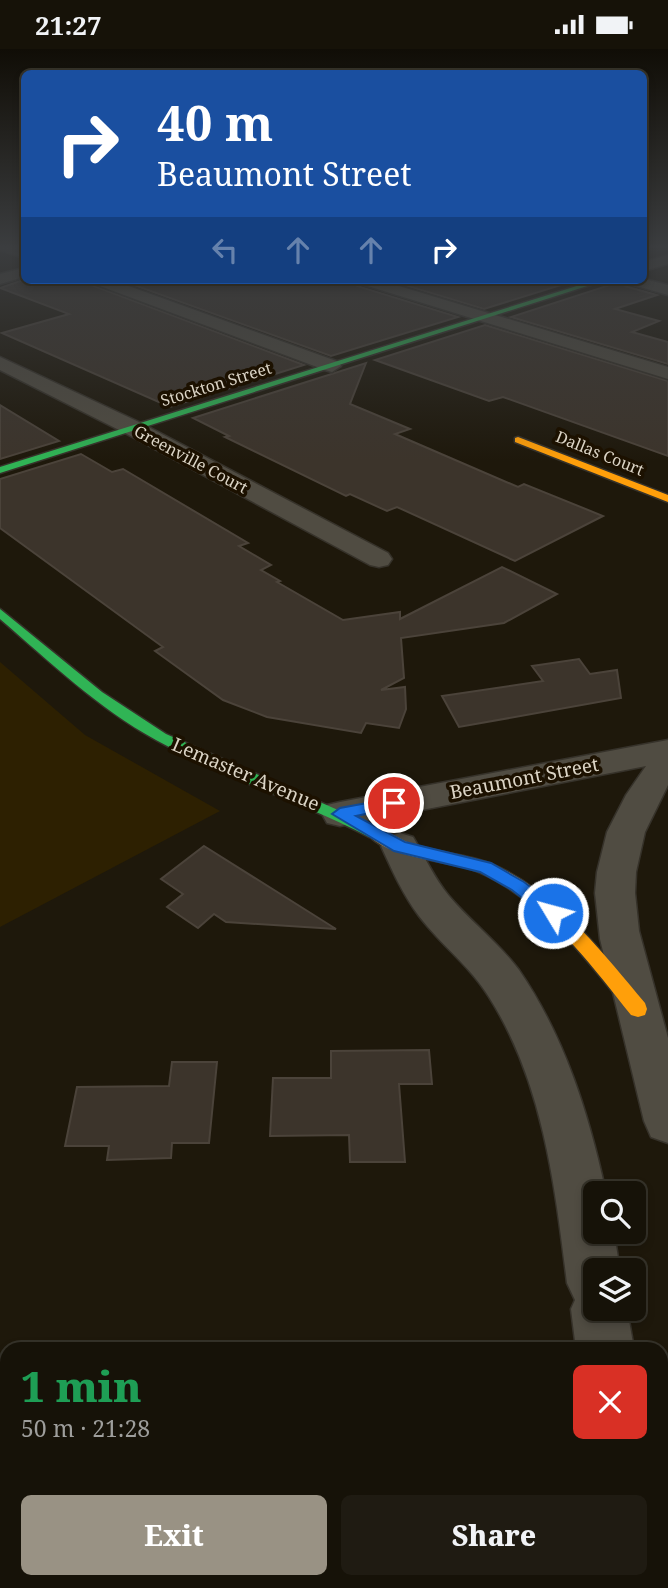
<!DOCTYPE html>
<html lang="en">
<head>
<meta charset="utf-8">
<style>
  :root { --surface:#161208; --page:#1f1b12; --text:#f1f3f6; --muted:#9e9e9c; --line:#353229; --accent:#999284 }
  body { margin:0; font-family:"Noto Serif",serif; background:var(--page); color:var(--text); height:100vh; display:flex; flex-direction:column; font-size:26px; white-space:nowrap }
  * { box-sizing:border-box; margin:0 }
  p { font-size:23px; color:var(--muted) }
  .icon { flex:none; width:38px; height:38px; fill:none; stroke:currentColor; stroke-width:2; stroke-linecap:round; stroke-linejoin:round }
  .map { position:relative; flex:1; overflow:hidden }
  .drawer { position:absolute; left:0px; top:1293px; width:668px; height:247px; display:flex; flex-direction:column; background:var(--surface); border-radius:21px 21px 0 0; box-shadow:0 4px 10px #0003,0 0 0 2px var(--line) }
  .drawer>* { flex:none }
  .top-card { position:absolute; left:21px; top:21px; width:626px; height:214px; border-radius:10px; box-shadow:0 4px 10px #0003,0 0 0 2px var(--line); background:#1a4fa0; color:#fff; overflow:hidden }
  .buttons { position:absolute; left:583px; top:1132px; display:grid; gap:14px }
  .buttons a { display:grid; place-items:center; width:63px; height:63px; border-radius:10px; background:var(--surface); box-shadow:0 4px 10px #0003,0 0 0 2px var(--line); font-size:35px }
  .pin { position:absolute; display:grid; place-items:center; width:60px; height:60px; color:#fff; margin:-30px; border:4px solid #fff; border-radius:50%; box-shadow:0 2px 7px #0007 }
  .me { position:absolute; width:77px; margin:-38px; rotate:307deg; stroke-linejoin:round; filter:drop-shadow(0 0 5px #0008) }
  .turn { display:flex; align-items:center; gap:24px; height:147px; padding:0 21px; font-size:32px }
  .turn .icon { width:91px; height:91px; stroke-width:2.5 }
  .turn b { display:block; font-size:49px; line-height:60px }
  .lanes { display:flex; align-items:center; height:66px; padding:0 21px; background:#0003; justify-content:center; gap:35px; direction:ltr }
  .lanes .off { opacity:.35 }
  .round { display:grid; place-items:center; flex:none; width:74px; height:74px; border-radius:10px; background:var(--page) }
  .summary { display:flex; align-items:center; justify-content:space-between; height:119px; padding:0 21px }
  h1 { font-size:42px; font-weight:800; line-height:52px; color:#1e9e55 }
  .primary-button { display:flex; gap:14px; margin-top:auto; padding:14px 21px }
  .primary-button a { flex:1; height:80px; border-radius:10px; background:var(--accent); color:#fff; font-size:28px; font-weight:800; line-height:80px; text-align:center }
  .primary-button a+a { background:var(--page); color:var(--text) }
  .status { display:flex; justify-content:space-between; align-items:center; height:49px; padding:0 35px; background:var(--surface); direction:ltr }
  .status svg { height:19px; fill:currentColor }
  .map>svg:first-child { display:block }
  .built { fill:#2d2001 }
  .building { fill:#3c342b; stroke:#4b433a; stroke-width:2 }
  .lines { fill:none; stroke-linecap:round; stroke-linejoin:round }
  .street-casing { stroke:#36322a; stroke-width:3 }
  .fast-casing { stroke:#36322a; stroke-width:3 }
  .slow-casing { stroke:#36322a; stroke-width:3 }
  .street { fill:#504c42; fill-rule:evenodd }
  .fast { fill:#30b455; fill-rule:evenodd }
  .slow { fill:#ff9f0a; fill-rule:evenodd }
  .route { fill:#1a73e8; stroke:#114b97; stroke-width:2 }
  .labels { text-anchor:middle; stroke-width:7; stroke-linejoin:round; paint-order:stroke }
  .far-street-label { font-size:16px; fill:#dbd4c5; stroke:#1c1100 }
  .street-label { font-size:19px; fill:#dbd4c5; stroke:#1c1100 }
</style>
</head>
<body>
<div class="status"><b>21:27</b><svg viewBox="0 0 49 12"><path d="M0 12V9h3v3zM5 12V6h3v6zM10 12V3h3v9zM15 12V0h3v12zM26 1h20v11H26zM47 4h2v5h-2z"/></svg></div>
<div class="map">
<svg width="668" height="1539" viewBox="0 0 668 1539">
  <rect width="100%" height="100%" fill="#1e180b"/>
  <path class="built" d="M0,613L85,686L220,762L0,878Z"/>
  <g class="building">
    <path d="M23,231H86L91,236L304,316L170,358L2,284L69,265L0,239Z"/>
    <path d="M120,231H352L357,237L458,268L331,307Z"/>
    <path d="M388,231H577L484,260Z"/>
    <path d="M614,231H620L625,237L657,246L615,260L659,272L632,283L668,293V315L511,268L610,236Z"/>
    <path d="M485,276L668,332V407L503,348L489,352L375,311Z"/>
    <path d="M366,314L350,355L410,380L395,385L518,438L524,435L603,467L515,512L397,458L387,462L350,445L346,447L225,388L229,387L193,369Z"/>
    <path d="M0,356L59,392L0,410Z"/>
    <path d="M81,405L112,423L123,420L248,494L239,497L271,516L261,521L280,532L277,533L343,571L400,563V570L502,518L557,545L504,574L401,589L404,629L381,641L405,638L406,660L399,679L366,674L361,684L267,668L223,651L155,602L163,598L0,479V430Z"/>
    <path d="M579,610L590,625L617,621L621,649L459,678L442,647L543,632L532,617Z"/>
    <path d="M204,797L336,880L226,873L214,865L198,879L167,858L183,845L161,830Z"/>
    <path d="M429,1001L432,1035H399L405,1113H350L349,1086L270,1087L273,1029H331V1002Z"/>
    <path d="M172,1013H217L209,1094H172L171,1109L107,1111L109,1097H65L77,1038L169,1037Z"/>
  </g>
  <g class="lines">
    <defs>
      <g id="street">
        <path d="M0,197L24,200V209L0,201Z"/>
        <path d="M668,206V215L644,222V213Z"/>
        <path d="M24,219V228L0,235V225Z"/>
        <path d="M644,230L668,236V246L626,234L623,231Z"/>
        <path d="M89,231H112L339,313L341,317L332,323L325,321L92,234Z"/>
        <path d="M355,231H379L668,318V330L358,234Z"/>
        <path d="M0,308L141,374L388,504L392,510L388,516L379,518L370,516L125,384L0,321Z"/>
        <path d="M668,691V736L645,783L636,823L635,844L639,882L668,989V1094L651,1088L644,1072L600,890L595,844L597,823L607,783L626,746L646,717L340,777L327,774L322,765L327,756L340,753Z"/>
        <path d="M400,784L413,788C425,808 434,829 449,847C471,873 499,894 519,921C565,988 589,1066 606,1144H595V1183H614L620,1222H595V1260H627L634,1300H576L571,1260L575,1251L567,1234C555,1137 543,1033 489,948C470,917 441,896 419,867C403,846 392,821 381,797L387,788Z"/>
      </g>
      <g id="fast">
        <path d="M596,231H606L0,424V418Z"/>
        <path d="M0,560L102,643L166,685L381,780L383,784L381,788H369C300,752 224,729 156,691C98,659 50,613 0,570Z"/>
        <path d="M668,1318V1344H662V1319Z"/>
        <rect x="0" y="1319" width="7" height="26"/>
      </g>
      <g id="slow">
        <path d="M518,388L668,446V453L515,393V389Z"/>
        <path d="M375,778C389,782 401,791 414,796C439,804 467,805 492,815C556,843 601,902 645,954L647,960L645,966L638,968L631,966C594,919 556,869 505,837C494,830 483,824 471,820C444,811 385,809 367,784L369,780Z"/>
      </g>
    </defs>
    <use href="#street" class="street-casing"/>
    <use href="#fast" class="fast-casing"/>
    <use href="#slow" class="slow-casing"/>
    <use href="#street" class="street"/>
    <use href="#fast" class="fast"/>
    <use href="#slow" class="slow"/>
  </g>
  <linearGradient id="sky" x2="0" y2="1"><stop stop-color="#100d06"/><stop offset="0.48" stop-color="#3b3d3f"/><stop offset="1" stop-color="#3b3d3f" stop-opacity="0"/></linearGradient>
  <rect width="668" height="412" fill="url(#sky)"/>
  <path class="route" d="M394,749L402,754L400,758L356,767L405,793L491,814L524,833L559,859L562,864L559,869H547L512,841L480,823L394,802L332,765L340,759Z"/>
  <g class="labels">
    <g class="far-street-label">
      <text transform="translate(216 335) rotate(-17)" y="6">Stockton Street</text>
      <text transform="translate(600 404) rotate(22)" y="6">Dallas Court</text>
      <text transform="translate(191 410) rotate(28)" y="6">Greenville Court</text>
    </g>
    <g class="street-label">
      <text transform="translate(246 725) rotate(23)" y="7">Lemaster Avenue</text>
      <text transform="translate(524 729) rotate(-11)" y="7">Beaumont Street</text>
    </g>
  </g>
</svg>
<div class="buttons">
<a><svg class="icon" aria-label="search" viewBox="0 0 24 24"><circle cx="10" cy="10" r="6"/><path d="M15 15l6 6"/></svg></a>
<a><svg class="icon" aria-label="layers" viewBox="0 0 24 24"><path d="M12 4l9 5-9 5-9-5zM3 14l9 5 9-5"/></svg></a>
</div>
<div class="pin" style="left:394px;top:754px;background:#d93025"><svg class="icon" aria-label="arrive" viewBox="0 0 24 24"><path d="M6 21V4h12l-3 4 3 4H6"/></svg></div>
<svg class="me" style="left:553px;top:864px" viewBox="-20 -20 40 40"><circle r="17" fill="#1a73e8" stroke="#fff" stroke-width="3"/><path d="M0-11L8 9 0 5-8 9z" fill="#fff"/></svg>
<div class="top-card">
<div class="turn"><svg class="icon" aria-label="right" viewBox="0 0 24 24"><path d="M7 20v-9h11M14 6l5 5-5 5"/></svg><div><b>40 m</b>Beaumont Street</div></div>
<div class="lanes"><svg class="icon off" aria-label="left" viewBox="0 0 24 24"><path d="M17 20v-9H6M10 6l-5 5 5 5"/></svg><svg class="icon off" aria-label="ahead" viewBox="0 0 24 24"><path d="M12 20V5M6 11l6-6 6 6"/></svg><svg class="icon off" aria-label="ahead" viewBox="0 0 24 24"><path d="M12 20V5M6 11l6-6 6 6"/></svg><svg class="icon" aria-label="right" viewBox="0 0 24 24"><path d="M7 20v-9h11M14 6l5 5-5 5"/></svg></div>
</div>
<section class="drawer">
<div class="summary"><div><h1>1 min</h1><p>50 m · 21:28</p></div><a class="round" style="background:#d93025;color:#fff"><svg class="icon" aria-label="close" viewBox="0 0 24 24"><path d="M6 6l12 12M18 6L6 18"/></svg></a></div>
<div class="primary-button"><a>Exit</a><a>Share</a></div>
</section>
</div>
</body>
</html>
